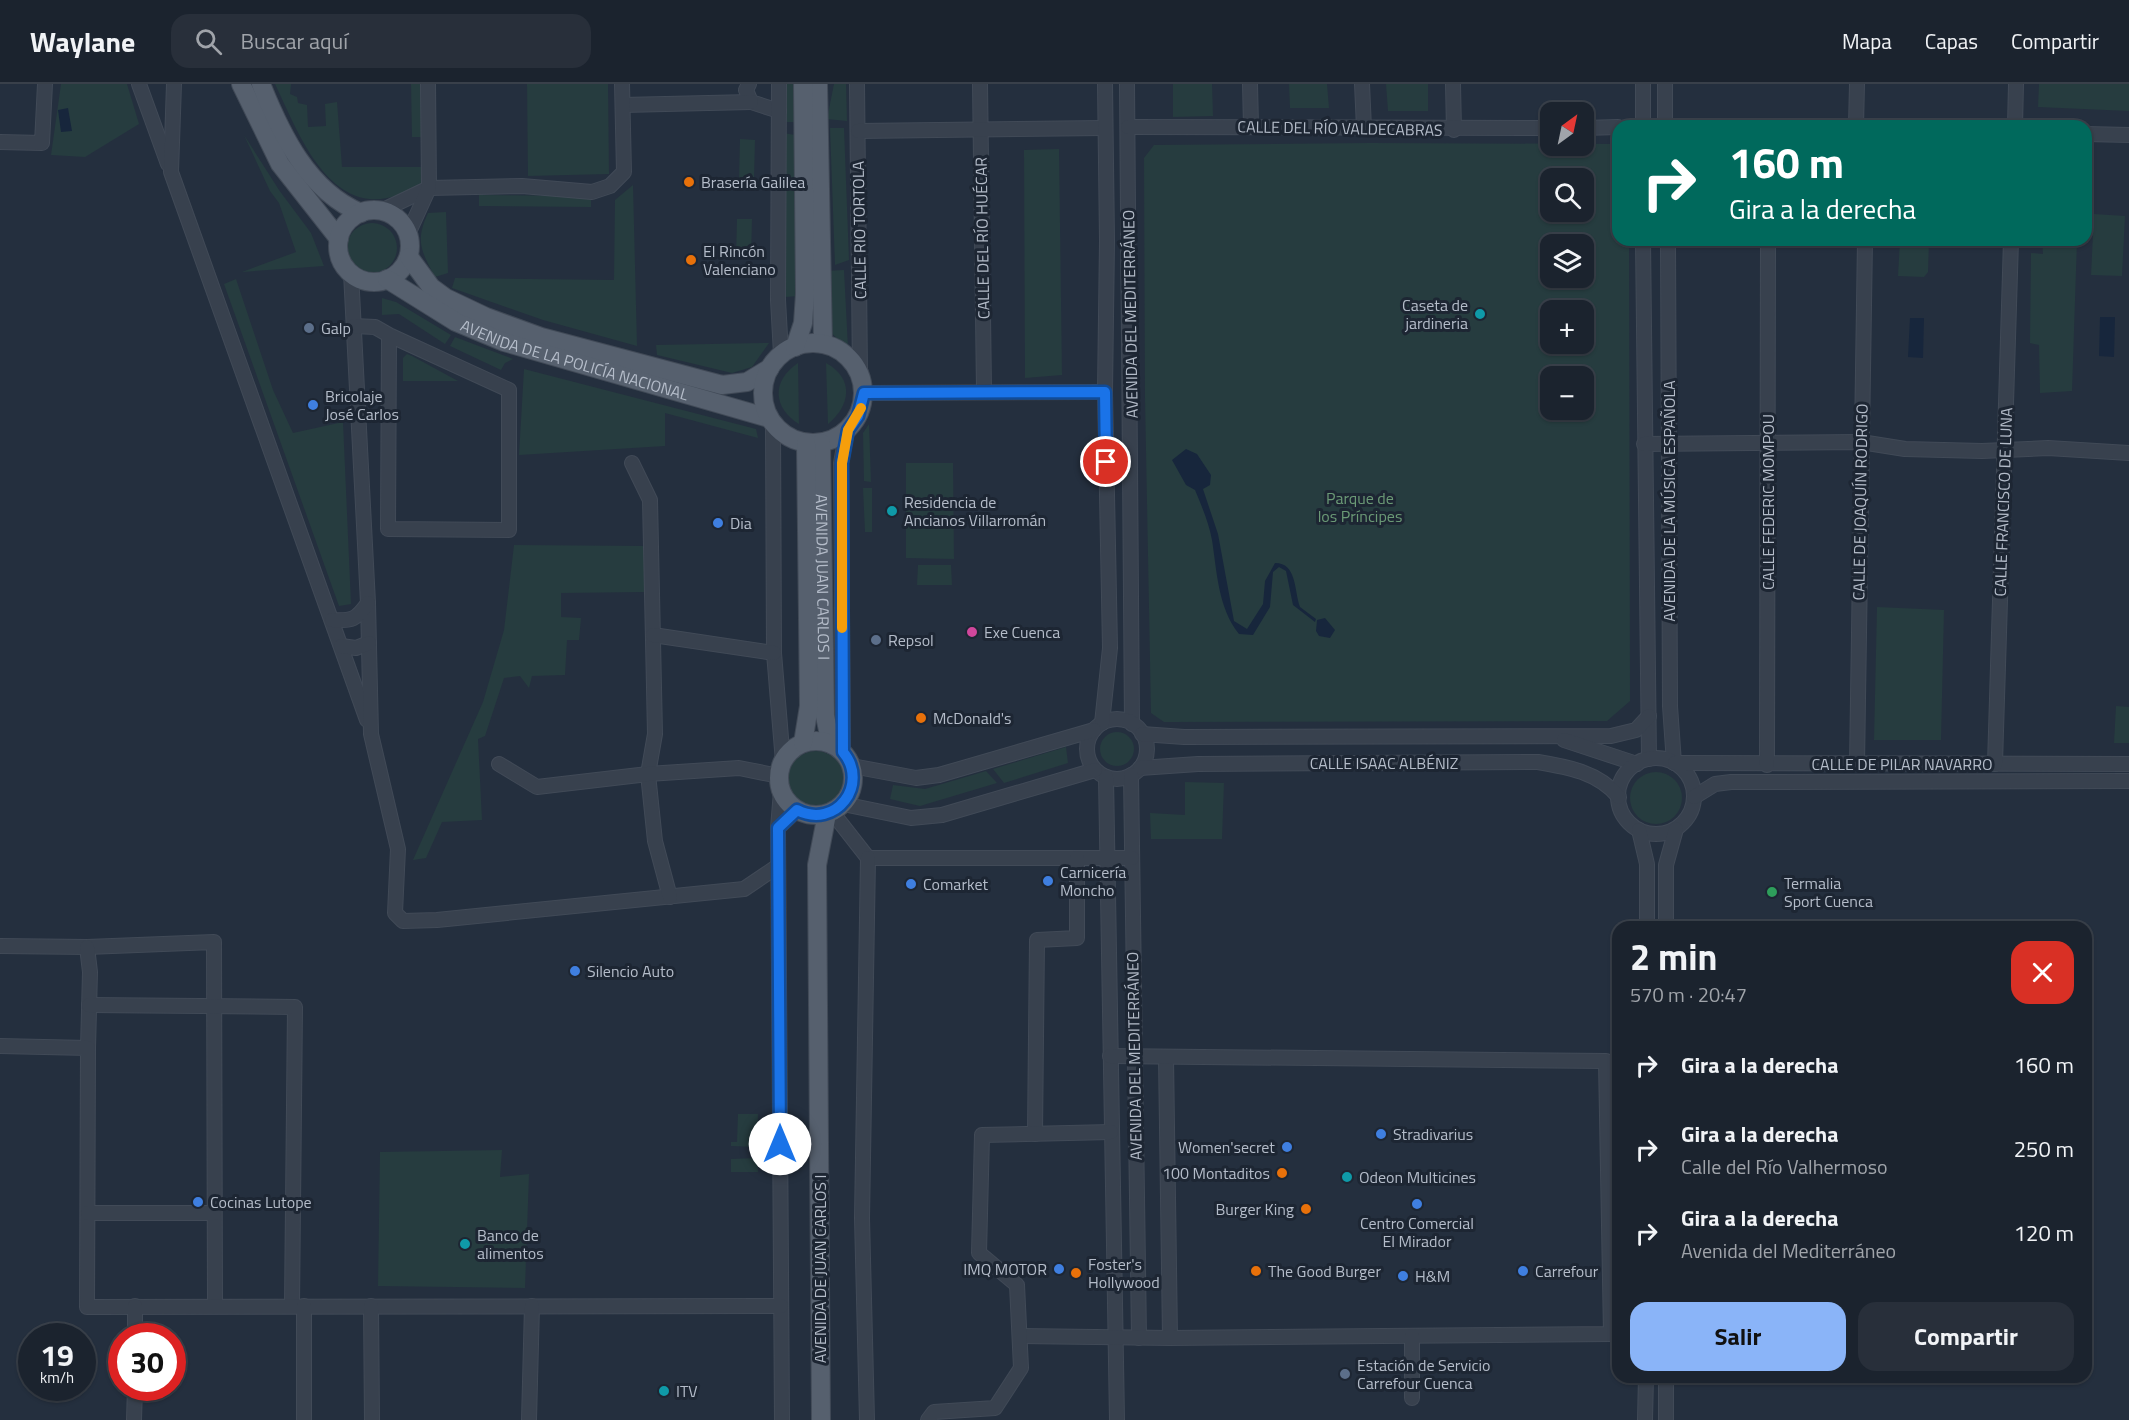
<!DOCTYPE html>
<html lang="es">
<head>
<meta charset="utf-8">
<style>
  :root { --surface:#1b232e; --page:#282f3a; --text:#f1f3f6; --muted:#a0a4aa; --line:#39404a; --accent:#8ab4f8 }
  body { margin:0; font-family:"Titillium Web",sans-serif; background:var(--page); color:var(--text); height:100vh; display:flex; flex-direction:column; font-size:22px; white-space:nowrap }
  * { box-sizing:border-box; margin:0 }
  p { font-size:20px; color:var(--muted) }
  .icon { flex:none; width:33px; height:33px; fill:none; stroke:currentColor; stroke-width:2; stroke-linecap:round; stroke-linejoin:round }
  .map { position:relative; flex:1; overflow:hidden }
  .side { position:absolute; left:1612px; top:837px; width:480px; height:462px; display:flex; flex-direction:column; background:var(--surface); border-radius:18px; box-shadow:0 2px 4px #0004,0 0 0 2px var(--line) }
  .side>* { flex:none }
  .banner { position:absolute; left:1612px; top:36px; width:480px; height:126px; border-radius:18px; box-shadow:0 2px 4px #0004,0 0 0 2px var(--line); background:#00695c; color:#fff; overflow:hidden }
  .needle { width:39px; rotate:33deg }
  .controls { position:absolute; left:1540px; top:18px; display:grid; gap:12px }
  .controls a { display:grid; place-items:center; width:54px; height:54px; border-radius:12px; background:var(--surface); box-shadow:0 2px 4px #0004,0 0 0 2px var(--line); font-size:30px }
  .speed { position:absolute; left:18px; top:1239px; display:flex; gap:12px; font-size:30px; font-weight:700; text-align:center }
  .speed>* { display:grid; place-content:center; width:78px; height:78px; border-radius:50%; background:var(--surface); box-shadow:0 2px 4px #0004,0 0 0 2px var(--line); line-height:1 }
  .speed small { font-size:15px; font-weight:400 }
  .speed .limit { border:9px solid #d22; background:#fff; color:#111 }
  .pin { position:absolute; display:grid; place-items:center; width:51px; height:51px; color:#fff; margin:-26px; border:3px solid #fff; border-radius:50%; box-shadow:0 2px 6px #0007 }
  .me { position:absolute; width:66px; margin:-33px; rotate:0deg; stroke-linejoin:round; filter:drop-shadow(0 0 4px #0008) }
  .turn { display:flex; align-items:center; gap:21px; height:126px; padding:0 18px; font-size:27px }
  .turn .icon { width:78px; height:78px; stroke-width:2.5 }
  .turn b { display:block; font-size:42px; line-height:51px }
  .round { display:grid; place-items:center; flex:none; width:63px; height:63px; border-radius:18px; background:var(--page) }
  .summary { display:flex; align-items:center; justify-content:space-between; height:102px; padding:0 18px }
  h1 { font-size:36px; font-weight:700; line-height:45px }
  .cta { display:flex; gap:12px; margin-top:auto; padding:12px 18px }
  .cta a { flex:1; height:69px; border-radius:18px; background:var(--accent); color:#111; font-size:24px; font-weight:700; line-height:69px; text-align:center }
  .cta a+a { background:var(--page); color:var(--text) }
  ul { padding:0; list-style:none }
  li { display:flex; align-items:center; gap:18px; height:84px; padding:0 18px }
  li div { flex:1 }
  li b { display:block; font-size:22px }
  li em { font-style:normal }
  header { display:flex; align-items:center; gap:36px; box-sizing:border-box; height:84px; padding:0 30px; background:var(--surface); border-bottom:2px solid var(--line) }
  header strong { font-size:28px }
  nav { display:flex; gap:33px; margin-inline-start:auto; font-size:21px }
  .search { width:420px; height:54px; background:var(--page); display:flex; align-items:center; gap:15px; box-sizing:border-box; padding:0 21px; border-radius:18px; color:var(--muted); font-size:22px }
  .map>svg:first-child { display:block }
  .green { fill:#263c3f; fill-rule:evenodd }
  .water { fill:#17263c }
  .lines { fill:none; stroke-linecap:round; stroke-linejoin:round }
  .minor-casing { stroke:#414a57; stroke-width:16 }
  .major-casing { stroke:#414a57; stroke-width:20 }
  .minor { stroke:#38414e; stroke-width:14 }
  .major { stroke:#56606e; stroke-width:18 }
  .route-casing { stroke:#114b97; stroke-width:15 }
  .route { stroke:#1a73e8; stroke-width:10 }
  .slow { stroke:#f59e0b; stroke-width:10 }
  .food-dot { fill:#e8710a; stroke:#1d2633; stroke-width:2 }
  .culture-dot { fill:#0f9aa8; stroke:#1d2633; stroke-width:2 }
  .service-dot { fill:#5c6f8a; stroke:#1d2633; stroke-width:2 }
  .shop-dot { fill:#3f7fe0; stroke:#1d2633; stroke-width:2 }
  .hotel-dot { fill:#d1479c; stroke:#1d2633; stroke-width:2 }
  .leisure-dot { fill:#2e9e5b; stroke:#1d2633; stroke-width:2 }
  .labels { text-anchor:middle; stroke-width:6; stroke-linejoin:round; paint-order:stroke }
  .street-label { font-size:16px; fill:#b4bcc9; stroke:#1d2633 }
  .poi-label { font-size:16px; fill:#b4bcc9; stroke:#1d2633; text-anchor:start }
  .park-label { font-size:16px; fill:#6b9a76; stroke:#1d2633 }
</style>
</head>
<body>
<header>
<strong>Waylane</strong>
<div class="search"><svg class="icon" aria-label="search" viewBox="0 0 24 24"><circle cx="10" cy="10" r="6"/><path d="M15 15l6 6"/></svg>Buscar aquí</div>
<nav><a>Mapa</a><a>Capas</a><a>Compartir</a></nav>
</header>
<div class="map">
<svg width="2129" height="1336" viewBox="0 0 2129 1336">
  <rect width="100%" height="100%" fill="#242f3e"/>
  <g class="green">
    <path d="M61,0H127L139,40L85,73L51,71Z"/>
    <path d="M275,0H291L290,10L297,13L298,19L307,21L308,43L326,42L325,20L337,18L342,83H423V102C407,109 387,117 369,115C319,109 294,39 275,0Z"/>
    <path d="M411,0H424L425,53H412Z"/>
    <path d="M527,0H608L609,90L528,92Z"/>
    <path d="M783,0H799L800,38H783Z"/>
    <path d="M834,0H846L847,37L827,35Z"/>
    <path d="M1173,0H1212L1213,32L1173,33Z"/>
    <path d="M1289,0H1327L1329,24H1290Z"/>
    <path d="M1386,0H1428V27H1388Z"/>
    <path d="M2039,0H2129V27L2038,23Z"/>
    <path d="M830,44H844L849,176L835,181Z"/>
    <path d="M783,49L795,51L798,212L786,213Z"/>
    <path d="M244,51L279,106L311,149L324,182L242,188L296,168L279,119L270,107Z"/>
    <path d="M740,55L755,56L754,95H739Z"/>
    <path d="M1371,59L1618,60V156H1629L1630,617L1607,637L1164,638L1151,629L1145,314L1144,74L1154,61ZM1551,94H1584V128H1551ZM1551,160H1584V194H1551ZM1551,226H1584V260H1551ZM1551,292H1584V326H1551Z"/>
    <path d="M1059,65L1062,291L1025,294L1024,66Z"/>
    <path d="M633,101L637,262L543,236L452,204L455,194L614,196L615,116Z"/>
    <path d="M479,111L591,112V123L479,122Z"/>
    <path d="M446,128L448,189L435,193C421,167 415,157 428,129Z"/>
    <path d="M2094,130L2125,132L2122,192L2091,191Z"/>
    <path d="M737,135H752L751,175L736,174Z"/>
    <circle cx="372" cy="164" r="25"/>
    <path d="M1900,156H1929L1928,188L1924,193L1898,192Z"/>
    <path d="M2042,156H2077L2072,307L2040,309L2039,261L2030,259L2031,169L2043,170Z"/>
    <path d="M844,186L848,264L829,247L826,187Z"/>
    <path d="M236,195L273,306L293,349L343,338L351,520L339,522L224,200Z"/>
    <path d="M382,214L396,218L451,251L445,260L399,230L382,231Z"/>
    <path d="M455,253L513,275L505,279L501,286L450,262Z"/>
    <path d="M769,259L752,283L732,289L657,271L656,261Z"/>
    <path d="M407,270L412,272L458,297H403V274Z"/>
    <path d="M798,279L799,340C773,324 771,297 798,279Z"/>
    <path d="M826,279C855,295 850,322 828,340Z"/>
    <path d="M524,285L756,345L758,354L665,329V362L519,371Z"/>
    <path d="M869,340L871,398L864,397L863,349Z"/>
    <path d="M906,379H953L954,475L906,474Z"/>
    <path d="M863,404H872V448H865Z"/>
    <path d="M514,461L646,462L644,508L561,509V533L581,534L579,556H567L565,591L532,592L529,604L520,592L504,594L485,652L478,655L482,736L442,738L426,774L413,776L483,618L504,546Z"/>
    <path d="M918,481H951L952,501H917Z"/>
    <path d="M1877,523L1944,526L1941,656H1874Z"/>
    <path d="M2116,622L2129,623V659H2114Z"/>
    <circle cx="1117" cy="665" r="17"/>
    <path d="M1066,663L1068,679L1004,699L993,685Z"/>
    <circle cx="816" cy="695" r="28"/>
    <path d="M986,687L997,699L920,722L890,715L893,701L925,705Z"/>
    <circle cx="1656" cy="714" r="26"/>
    <path d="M1185,698L1224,699L1222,755H1151L1150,729L1185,731Z"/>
    <path d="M738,1030H758L757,1063L731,1062V1058H737Z"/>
    <path d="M502,1066L500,1093L529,1090L525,1204L378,1202L380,1068Z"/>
    <path d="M757,1074L758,1088H731V1075Z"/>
  </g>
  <g class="water">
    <path d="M68,24L72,47L61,48L58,26Z"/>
    <path d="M2100,233H2115L2114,273L2099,272Z"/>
    <path d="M1910,234H1924L1923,274L1908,273Z"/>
    <path d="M1186,365L1197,370L1211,391L1210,401L1203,405L1218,450L1234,537L1247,545L1263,520L1265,497L1275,479C1297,479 1294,506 1300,523L1316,535L1315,538L1293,521L1286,487L1279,483L1273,488L1270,523L1253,551L1239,550C1218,524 1217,488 1212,456C1209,439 1202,423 1195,406L1186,401L1172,376Z"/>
    <path d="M1325,534L1335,546L1330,554L1319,552L1316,547L1317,536Z"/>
  </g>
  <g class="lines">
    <defs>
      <g id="minor">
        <path d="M139,0L168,80"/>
        <path d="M174,0L171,88L367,636"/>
        <path d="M749,0L746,6L751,18L779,27"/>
        <path d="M779,0L778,216L781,270"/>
        <path d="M857,0L860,292"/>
        <path d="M980,0L984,307"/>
        <path d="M1127,0L1132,640"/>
        <path d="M1250,0L1251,42"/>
        <path d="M1362,0L1364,44"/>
        <path d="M1453,0L1454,46"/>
        <path d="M1643,0V42"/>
        <path d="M1665,0V42"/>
        <path d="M623,21L751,18"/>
        <path d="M1856,42L1857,0"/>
        <path d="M2015,42L2016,0"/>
        <path d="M1128,43L1551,44"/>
        <path d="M1584,44L1618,43"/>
        <path d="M858,47L1104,44"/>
        <path d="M2086,50L2129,51"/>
        <path d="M0,58L42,59L45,0"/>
        <path d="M381,127L429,104L522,102L592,108L610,102L624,88L622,0"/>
        <path d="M408,150L429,104L428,0"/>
        <path d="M1643,156L1649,675"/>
        <path d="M1668,156L1670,622L1674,679"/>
        <path d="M351,189L368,519L371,650L398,765L395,829L403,837L437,836L744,805L778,782"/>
        <path d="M354,242L375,243L389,251L509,306V446L388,445L389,251"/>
        <path d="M863,309L1105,308"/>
        <path d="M773,340L774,569L783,678"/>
        <path d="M1644,360L1861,358L1905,365L1982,367L2048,364L2129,369"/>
        <path d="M632,379L650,416L655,650L648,690L655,757L670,813"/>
        <path d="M332,536C352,537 356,536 368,519"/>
        <path d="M653,551L774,569"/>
        <path d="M341,562L356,564L369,559"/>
        <circle cx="1117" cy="665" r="30"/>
        <path d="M1102,639L1110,564L1105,308L1107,157L1105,0"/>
        <path d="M1142,650L1184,653L1611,652L1636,646L1649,632"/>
        <path d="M1564,656L1637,680"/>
        <path d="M843,668L841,379L847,346"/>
        <circle cx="1656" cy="712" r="38"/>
        <path d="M1675,679L2129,680"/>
        <path d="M499,680L537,703L648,690L739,684L779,692"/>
        <path d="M1857,680L1865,156"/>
        <path d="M1995,680L2011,156"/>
        <path d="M1767,681L1768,156"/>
        <path d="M852,682L916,694L939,691L1094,646"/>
        <path d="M1140,684L1198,680L1538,678C1568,683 1598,688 1619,713"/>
        <path d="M1131,691L1139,1254"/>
        <path d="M1106,693L1117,1336"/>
        <path d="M781,707L778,744L782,1336"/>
        <path d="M1694,713L1715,700L1731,698L2129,697"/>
        <path d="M843,720L911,734L942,731L1095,686"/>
        <path d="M832,728L868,774H1132"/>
        <path d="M778,744L797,726"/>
        <path d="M1639,746L1647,780V843"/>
        <path d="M1666,843V781L1676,745"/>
        <path d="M0,862L87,863L214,858L215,1222"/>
        <path d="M87,863L90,888L88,964"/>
        <path d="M89,921L295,923L292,1222"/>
        <path d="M0,962L88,964L87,1223L781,1222"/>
        <path d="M1166,973L1170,1254"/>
        <path d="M1035,1050L1037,856L1077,854V774"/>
        <path d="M88,1129H214"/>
        <path d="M371,1222L372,1336"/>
        <path d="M135,1252V1222"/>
        <path d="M1020,1252L1170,1254L1611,1250L1606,977L1110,972"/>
        <path d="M1412,1314V1252"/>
        <path d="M134,1336L135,1304"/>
        <path d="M304,1336V1222"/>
        <path d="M529,1336L532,1222"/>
        <path d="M867,1336L862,1134L868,774"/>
        <path d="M928,1336L934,1328L995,1324L1021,1284L1017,1201L979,1169L982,1051L1111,1048"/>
        <path d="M1645,1336L1646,1293"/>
        <path d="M1666,1336V1293"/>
      </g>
      <g id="major">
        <path d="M241,0L280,80L339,155"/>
        <path d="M261,0C281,50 308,107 361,129"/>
        <path d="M818,0L823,260"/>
        <circle cx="374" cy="162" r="36"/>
        <path d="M409,173L431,203L446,214L486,233L541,253L722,301L747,298L770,284"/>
        <path id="s1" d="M387,195L456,238L504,258L769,334"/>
        <circle cx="813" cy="309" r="50"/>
        <path d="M795,263L803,239L805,210L803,0"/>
        <path id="s2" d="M821,359L825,632L831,660"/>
        <circle cx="816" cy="694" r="37"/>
        <path d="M803,659L809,622L806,359"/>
        <path d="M821,1336L817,781L827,730"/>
      </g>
    </defs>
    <use href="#minor" class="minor-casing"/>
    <use href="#major" class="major-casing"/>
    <use href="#minor" class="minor"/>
    <use href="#major" class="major"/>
  </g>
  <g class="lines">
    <defs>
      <path id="route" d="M780,1060L778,744L797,726C836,746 870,700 843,668L842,379L848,346L858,332L864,309L1105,308L1106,378"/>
    </defs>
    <use href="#route" class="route-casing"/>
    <use href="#route" class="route"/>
    <path class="slow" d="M842,544V379L848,346L861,324"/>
  </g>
  <g class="food-dot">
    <circle cx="689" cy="98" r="6"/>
    <circle cx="691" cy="176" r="6"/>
    <circle cx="921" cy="634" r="6"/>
    <circle cx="1282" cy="1089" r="6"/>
    <circle cx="1306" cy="1125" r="6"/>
    <circle cx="1256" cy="1187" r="6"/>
    <circle cx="1076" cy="1189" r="6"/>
  </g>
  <g class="culture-dot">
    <circle cx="1480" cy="230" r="6"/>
    <circle cx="892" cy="427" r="6"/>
    <circle cx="1347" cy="1093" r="6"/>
    <circle cx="465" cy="1160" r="6"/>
    <circle cx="664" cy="1307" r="6"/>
  </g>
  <g class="service-dot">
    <circle cx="309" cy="244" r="6"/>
    <circle cx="876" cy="556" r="6"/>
    <circle cx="1345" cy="1290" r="6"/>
  </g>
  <g class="shop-dot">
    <circle cx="313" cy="321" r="6"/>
    <circle cx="718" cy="439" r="6"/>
    <circle cx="1048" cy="797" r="6"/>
    <circle cx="911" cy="800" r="6"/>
    <circle cx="575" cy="887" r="6"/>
    <circle cx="1381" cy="1050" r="6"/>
    <circle cx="1287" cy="1063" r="6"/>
    <circle cx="198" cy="1118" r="6"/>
    <circle cx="1417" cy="1120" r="6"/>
    <circle cx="1059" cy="1185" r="6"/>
    <circle cx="1523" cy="1187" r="6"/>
    <circle cx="1403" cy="1192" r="6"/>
  </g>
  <circle class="hotel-dot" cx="972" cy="548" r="6"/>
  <circle class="leisure-dot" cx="1772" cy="808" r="6"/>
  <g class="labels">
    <g class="street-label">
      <text transform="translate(1340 44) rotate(1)" y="6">CALLE DEL RÍO VALDECABRAS</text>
      <text transform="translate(859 146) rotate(-91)" y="6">CALLE RIO TORTOLA</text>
      <text transform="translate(982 154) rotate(-91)" y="6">CALLE DEL RÍO HUÉCAR</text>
      <text transform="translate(1130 230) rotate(-91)" y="6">AVENIDA DEL MEDITERRÁNEO</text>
      <text dy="6" stroke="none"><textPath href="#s1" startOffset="206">AVENIDA DE LA POLICÍA NACIONAL</textPath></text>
      <text transform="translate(1669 417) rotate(-90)" y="6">AVENIDA DE LA MÚSICA ESPAÑOLA</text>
      <text transform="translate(1768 418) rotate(-90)" y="6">CALLE FEDERIC MOMPOU</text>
      <text transform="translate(1860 418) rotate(-89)" y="6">CALLE DE JOAQUÍN RODRIGO</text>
      <text transform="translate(2003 418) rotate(-88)" y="6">CALLE FRANCISCO DE LUNA</text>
      <text dy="6" stroke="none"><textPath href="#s2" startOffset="134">AVENIDA JUAN CARLOS I</textPath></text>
      <text x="1384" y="685">CALLE ISAAC ALBÉNIZ</text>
      <text x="1902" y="686">CALLE DE PILAR NAVARRO</text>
      <text transform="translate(1134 972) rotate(-91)" y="6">AVENIDA DEL MEDITERRÁNEO</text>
      <text transform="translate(820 1185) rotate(-90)" y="6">AVENIDA DE JUAN CARLOS I</text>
    </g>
    <g class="poi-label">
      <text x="701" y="104">Brasería Galilea</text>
      <text x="703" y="173">El Rincón<tspan x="703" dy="18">Valenciano</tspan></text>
      <text x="1468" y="227" text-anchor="end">Caseta de<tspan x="1468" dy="18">jardineria</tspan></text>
      <text x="321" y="250">Galp</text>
      <text x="325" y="318">Bricolaje<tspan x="325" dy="18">José Carlos</tspan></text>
      <text x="904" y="424">Residencia de<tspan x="904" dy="18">Ancianos Villarromán</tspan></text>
      <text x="730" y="445">Dia</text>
      <text x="984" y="554">Exe Cuenca</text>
      <text x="888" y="562">Repsol</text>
      <text x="933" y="640">McDonald's</text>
      <text x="1060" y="794">Carnicería<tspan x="1060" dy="18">Moncho</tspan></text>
      <text x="1784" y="805">Termalia<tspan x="1784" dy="18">Sport Cuenca</tspan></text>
      <text x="923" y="806">Comarket</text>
      <text x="587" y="893">Silencio Auto</text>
      <text x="1393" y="1056">Stradivarius</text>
      <text x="1275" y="1069" text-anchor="end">Women'secret</text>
      <text x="1270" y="1095" text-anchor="end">100 Montaditos</text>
      <text x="1359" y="1099">Odeon Multicines</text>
      <text x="210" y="1124">Cocinas Lutope</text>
      <text x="1294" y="1131" text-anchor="end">Burger King</text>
      <text x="1417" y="1145" text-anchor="middle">Centro Comercial<tspan x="1417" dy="18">El Mirador</tspan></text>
      <text x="477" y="1157">Banco de<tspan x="477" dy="18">alimentos</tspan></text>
      <text x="1088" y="1186">Foster's<tspan x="1088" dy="18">Hollywood</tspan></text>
      <text x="1047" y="1191" text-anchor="end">IMQ MOTOR</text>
      <text x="1268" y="1193">The Good Burger</text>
      <text x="1535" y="1193">Carrefour</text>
      <text x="1415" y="1198">H&amp;M</text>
      <text x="1357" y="1287">Estación de Servicio<tspan x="1357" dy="18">Carrefour Cuenca</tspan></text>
      <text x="676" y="1313">ITV</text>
    </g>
    <g class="park-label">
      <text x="1360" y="420">Parque de<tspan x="1360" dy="18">los Príncipes</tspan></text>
    </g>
  </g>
</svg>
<div class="controls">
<a><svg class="needle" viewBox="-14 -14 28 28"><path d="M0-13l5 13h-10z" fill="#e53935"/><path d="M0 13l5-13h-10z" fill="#a0a4aa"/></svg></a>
<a><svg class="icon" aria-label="search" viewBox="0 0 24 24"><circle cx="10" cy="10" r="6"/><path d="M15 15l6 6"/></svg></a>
<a><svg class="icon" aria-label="layers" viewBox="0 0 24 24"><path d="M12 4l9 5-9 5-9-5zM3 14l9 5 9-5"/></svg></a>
<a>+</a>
<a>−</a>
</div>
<div class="speed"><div>19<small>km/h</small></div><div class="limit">30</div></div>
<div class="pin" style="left:1106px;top:378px;background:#d93025"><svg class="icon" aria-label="arrive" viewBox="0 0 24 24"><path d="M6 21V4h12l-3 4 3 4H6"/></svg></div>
<svg class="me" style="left:780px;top:1060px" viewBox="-20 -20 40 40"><circle r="19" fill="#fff"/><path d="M0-13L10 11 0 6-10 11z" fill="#1a73e8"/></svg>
<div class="banner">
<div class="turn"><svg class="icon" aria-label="right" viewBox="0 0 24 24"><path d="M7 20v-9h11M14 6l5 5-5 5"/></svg><div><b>160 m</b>Gira a la derecha</div></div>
</div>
<section class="side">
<div class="summary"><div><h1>2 min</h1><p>570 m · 20:47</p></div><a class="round" style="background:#d93025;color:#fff"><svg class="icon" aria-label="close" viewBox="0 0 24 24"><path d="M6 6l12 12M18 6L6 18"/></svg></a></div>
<ul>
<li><svg class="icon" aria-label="right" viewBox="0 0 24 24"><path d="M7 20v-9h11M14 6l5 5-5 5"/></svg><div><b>Gira a la derecha</b></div><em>160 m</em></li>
<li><svg class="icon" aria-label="right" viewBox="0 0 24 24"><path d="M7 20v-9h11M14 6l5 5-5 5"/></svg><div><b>Gira a la derecha</b><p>Calle del Río Valhermoso</p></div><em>250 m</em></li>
<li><svg class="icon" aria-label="right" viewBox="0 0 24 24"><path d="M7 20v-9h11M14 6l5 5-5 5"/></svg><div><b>Gira a la derecha</b><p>Avenida del Mediterráneo</p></div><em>120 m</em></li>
</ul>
<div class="cta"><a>Salir</a><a>Compartir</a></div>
</section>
</div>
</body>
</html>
